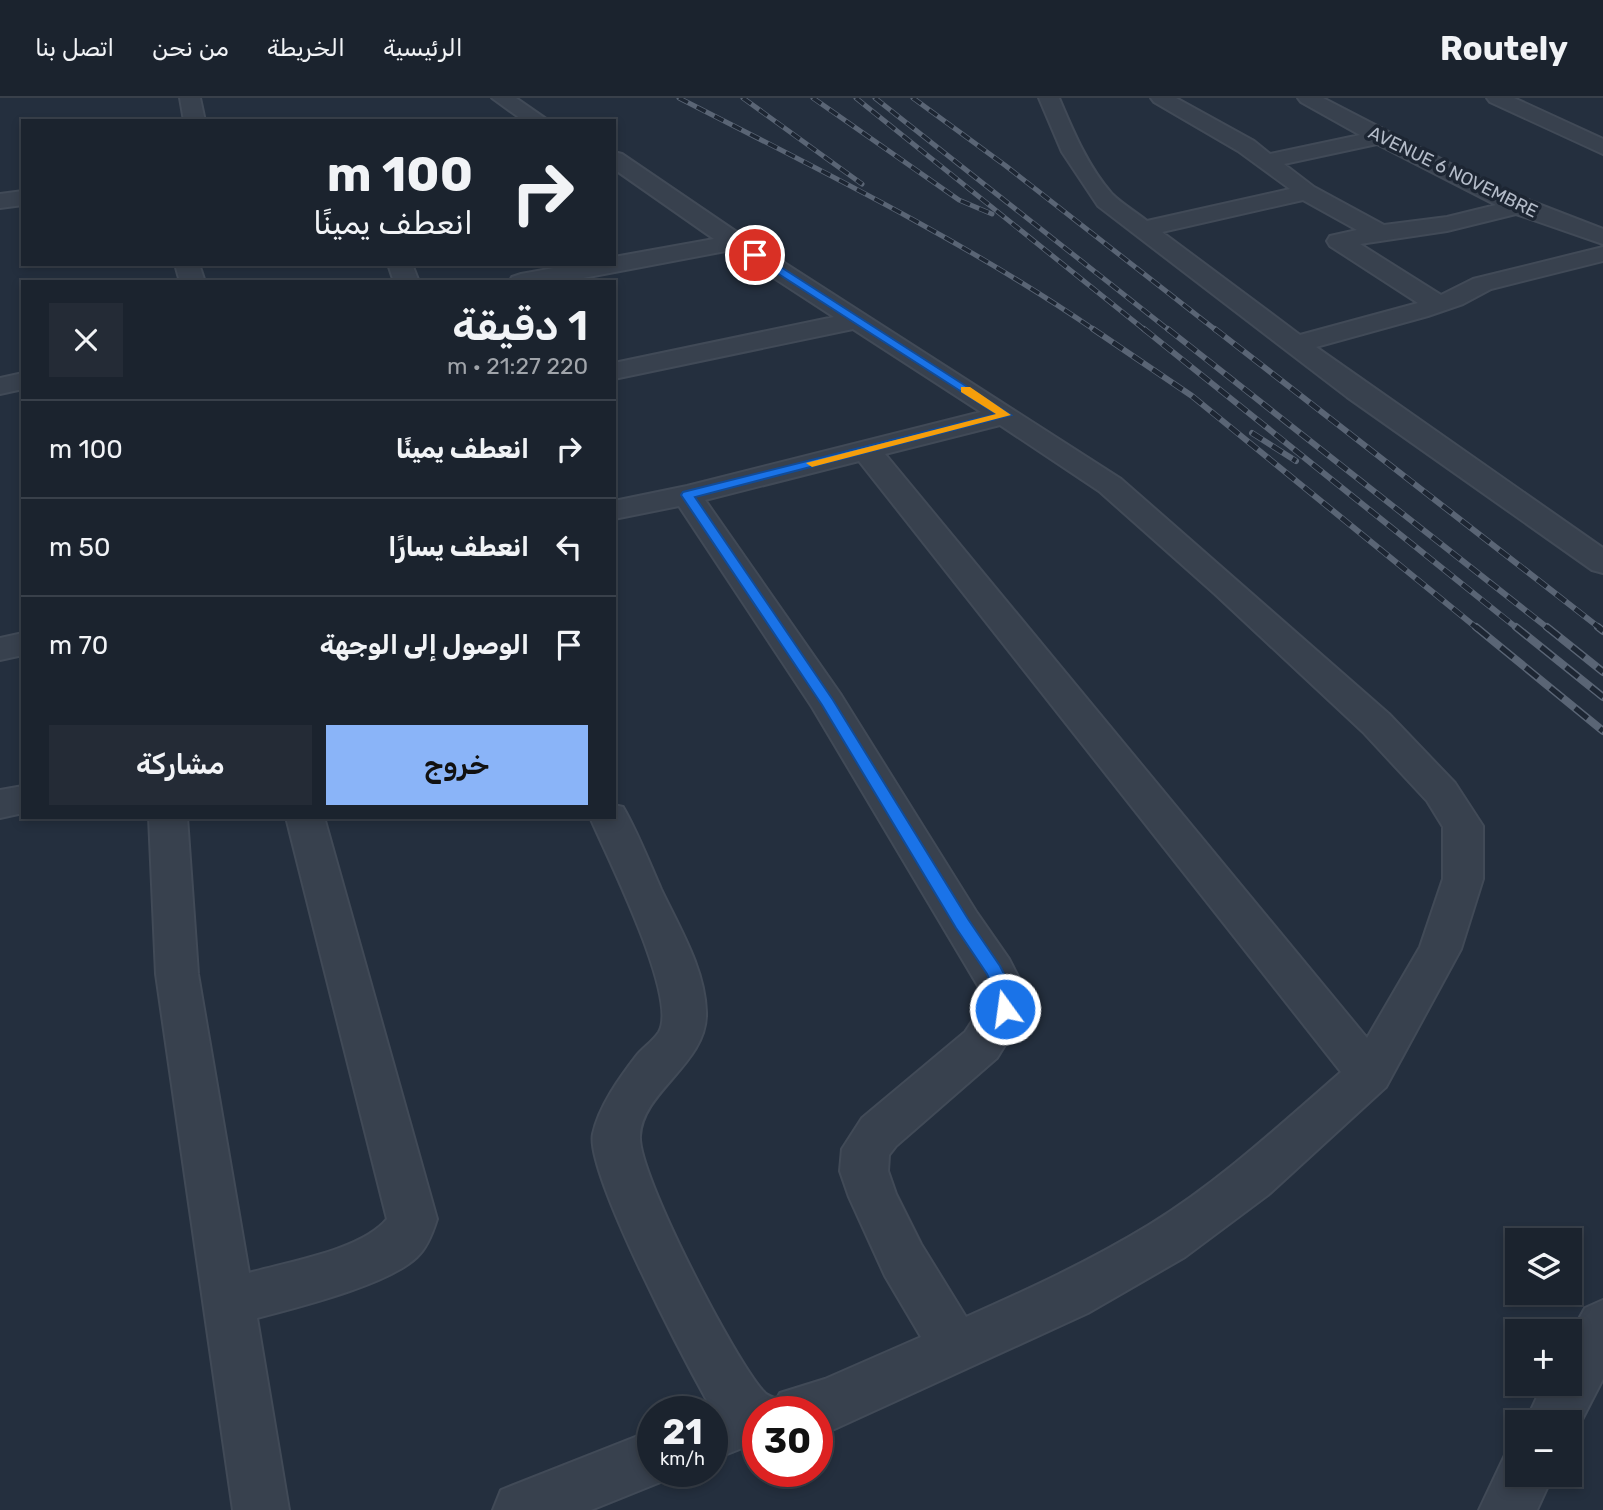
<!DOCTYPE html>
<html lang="ar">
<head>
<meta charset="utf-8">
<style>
  :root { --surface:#1b232e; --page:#242b36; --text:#f1f3f6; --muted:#a0a4aa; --line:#39404a; --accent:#8ab4f8 }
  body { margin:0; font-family:Rubik,"Noto Sans Arabic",sans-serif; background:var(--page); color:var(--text); direction:rtl; height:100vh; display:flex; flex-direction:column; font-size:26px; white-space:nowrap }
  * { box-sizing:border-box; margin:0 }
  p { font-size:23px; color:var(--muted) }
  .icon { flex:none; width:38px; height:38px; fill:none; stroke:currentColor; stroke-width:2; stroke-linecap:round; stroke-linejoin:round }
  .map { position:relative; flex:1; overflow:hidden; direction:ltr }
  .details { position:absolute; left:21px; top:182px; width:595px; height:539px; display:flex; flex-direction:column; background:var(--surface); border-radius:0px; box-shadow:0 4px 10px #0003,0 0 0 2px var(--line); direction:rtl }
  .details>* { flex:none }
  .hud { position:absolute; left:21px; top:21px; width:595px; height:147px; border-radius:0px; box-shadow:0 4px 10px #0003,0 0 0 2px var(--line); direction:rtl; background:#1b232e; color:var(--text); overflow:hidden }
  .fabs { position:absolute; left:1505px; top:1130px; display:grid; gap:14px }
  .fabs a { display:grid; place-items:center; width:77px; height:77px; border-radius:0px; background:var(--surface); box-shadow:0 4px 10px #0003,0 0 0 2px var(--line); font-size:35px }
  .speed { position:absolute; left:637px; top:1298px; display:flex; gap:14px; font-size:35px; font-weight:700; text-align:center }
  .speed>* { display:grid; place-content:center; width:91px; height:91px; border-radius:50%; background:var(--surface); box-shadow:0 4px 10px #0003,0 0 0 2px var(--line); line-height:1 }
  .speed small { font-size:18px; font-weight:400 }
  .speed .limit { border:10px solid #d22; background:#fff; color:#111 }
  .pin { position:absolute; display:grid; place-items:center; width:60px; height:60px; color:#fff; margin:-30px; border:4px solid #fff; border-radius:50%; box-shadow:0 2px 7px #0007 }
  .me { position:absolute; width:77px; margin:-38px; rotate:346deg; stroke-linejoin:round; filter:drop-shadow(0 0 5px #0008) }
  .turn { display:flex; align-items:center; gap:24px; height:147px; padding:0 28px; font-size:32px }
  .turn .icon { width:91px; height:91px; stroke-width:2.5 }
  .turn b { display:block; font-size:49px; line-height:60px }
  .round { display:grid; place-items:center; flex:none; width:74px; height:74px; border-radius:0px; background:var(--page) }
  .headline { display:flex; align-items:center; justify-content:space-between; height:119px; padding:0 28px }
  h1 { font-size:42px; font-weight:600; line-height:52px }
  .action { display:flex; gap:14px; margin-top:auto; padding:14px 28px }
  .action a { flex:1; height:80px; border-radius:0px; background:var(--accent); color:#111; font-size:28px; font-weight:600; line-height:80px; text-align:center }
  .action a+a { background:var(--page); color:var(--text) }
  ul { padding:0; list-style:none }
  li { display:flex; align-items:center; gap:21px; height:98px; padding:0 28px; border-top:2px solid var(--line) }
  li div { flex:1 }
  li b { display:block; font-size:26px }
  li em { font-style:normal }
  header { display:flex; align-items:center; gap:42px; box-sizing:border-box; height:98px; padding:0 35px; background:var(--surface); border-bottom:2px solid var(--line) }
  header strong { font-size:33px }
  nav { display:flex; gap:38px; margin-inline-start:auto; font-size:24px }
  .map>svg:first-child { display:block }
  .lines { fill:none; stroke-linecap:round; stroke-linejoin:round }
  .minor-casing { stroke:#414a57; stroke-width:4 }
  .minor { fill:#38414e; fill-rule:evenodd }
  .rail-far2-casing { stroke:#5a6575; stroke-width:5 }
  .rail-far1-casing { stroke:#5a6575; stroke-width:6 }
  .rail-casing { stroke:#5a6575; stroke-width:8 }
  .rail-far2 { stroke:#1d2633; stroke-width:3.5; stroke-dasharray:10; stroke-linecap:butt }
  .rail-far1 { stroke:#1d2633; stroke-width:4.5; stroke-dasharray:12; stroke-linecap:butt }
  .rail { stroke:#1d2633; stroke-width:5; stroke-dasharray:16; stroke-linecap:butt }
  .route { fill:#1a73e8; stroke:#114b97; stroke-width:2 }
  .slow { fill:#f59e0b }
  .labels { text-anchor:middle; stroke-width:7; stroke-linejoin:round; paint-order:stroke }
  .far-street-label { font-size:18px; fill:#b4bcc9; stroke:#1d2633 }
</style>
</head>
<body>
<header>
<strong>Routely</strong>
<nav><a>الرئيسية</a><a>الخريطة</a><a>من نحن</a><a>اتصل بنا</a></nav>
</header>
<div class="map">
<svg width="1603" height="1412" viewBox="0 0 1603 1412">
  <rect width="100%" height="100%" fill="#242f3e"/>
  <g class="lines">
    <defs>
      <g id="minor">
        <path d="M180,0H200L205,23H184Z"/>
        <path d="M492,0H516L549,23H524Z"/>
        <path d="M1039,0H1059C1073,33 1088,69 1112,96C1122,106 1136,114 1147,123L1290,91L1238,53L1154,4L1151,0H1176L1254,43L1270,56L1360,37L1301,4L1298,0H1323L1497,90L1603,131V146L1516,116L1447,133L1360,146L1441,197L1473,181L1603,149V163L1491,191L1463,206L1428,218L1316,249L1603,450V475L1592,472L1347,299L1098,108L1062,54ZM1377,46L1496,107L1447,119L1384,127L1314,89L1284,66ZM1303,102L1357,132L1330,138L1327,143L1330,148L1418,205L1300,237L1162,134Z"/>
        <path d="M1487,0H1514L1603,41V56L1490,4Z"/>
        <path d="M614,54L622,56L744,139L1121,381L1389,616L1455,685L1483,728V781L1461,851L1386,989L1268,1097L1185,1159L1088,1215L828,1334L817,1336V1314H758V1347H750L712,1362V1314H696L710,1308C687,1267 585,1074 593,1036C599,1008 620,979 637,957C644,949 653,943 659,934C679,900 606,757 590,719H614V707L623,709C638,735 649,764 661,791C679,829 705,871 706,914C708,965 642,993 640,1038C637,1075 736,1265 764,1294C767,1298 773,1299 777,1301L780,1295L825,1281L921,1239L885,1178L849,1099L840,1073L842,1051L862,1020L965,934L983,907L984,898L812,609L679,408L614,421V403L687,388L981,314L853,231L614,281V265L834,219L731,152L562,184H509L512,179L521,176L576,166H614V159L714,141L614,71ZM1000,327L1099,393L1215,496L1363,634L1427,703L1443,729V781L1420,849L1367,940L885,356ZM859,363L1341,974C1280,1027 1219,1084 1149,1127C1090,1163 1029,1191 966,1219L921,1146L896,1096L888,1073L889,1057L896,1048L997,960L1027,911L1028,898L1009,861L977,815L841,597L705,402Z"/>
        <path d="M23,93V107L0,110V96Z"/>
        <path d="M175,166H199L205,184H180Z"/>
        <path d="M388,166H412L419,184H394Z"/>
        <path d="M23,275V291L0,296V280Z"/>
        <path d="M23,535V557L0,562V540Z"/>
        <path d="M23,688V715L0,720V692Z"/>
        <path d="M149,719H187L198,876L249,1175C287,1164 362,1152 387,1121L286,719H324L437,1121C433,1134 427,1150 417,1159C388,1187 298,1209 257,1220L289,1412H233L156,876Z"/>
        <path d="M1603,1202V1281L1570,1345V1325H1525L1543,1286H1570V1237L1585,1210Z"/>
        <path d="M653,1332V1374H674L673,1379L591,1412H493L501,1392Z"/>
        <path d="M1517,1352V1377H1553L1537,1412H1479L1505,1357Z"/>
      </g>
    </defs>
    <use href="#minor" class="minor-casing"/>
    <use href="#minor" class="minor"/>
    <defs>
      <g id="rail-far2">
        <path d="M679,0C820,72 965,143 1096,233"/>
        <path d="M743,0L862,86"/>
        <path d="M813,0L959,102L992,116"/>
        <path d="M856,0L1146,233"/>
        <path d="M875,0L1170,233"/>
        <path d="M913,0L1006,68L1217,233"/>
      </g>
      <g id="rail-far1">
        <path d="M1093,231L1192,298L1478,531"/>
        <path d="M1144,231L1518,531"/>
        <path d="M1168,231L1549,531"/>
        <path d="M1215,231L1601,531"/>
        <path d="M1252,335L1296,363"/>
      </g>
      <g id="rail">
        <path d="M1476,529L1603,633"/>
        <path d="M1516,529L1603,599"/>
        <path d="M1547,529L1603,574"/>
        <path d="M1598,529L1603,533"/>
      </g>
    </defs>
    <use href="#rail-far2" class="rail-far2-casing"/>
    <use href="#rail-far1" class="rail-far1-casing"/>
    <use href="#rail" class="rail-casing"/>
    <use href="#rail-far2" class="rail-far2"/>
    <use href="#rail-far1" class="rail-far1"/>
    <use href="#rail" class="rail"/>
  </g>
  <path class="route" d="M752,155H759L1011,317L695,399L833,602L968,821L1000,868L1015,898L1011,917L1005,919L998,917L996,911L997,898L987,876L956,830L822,607L681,397L683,394L996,316L752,159Z"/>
  <path class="slow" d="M961,289H970L1011,317L812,369L806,365L996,316L961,294Z"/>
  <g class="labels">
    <g class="far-street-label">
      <text transform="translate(1453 74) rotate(26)" y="6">AVENUE 6 NOVEMBRE</text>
    </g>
  </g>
</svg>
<div class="fabs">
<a><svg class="icon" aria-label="layers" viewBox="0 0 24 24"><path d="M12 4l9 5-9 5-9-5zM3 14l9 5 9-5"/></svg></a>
<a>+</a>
<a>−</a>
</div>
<div class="speed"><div>21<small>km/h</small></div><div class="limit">30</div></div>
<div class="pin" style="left:755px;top:157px;background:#d93025"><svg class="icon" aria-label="arrive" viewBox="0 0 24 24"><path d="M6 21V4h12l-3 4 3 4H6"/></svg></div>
<svg class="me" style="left:1005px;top:911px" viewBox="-20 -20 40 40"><circle r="17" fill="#1a73e8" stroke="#fff" stroke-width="3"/><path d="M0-11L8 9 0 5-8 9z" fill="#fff"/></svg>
<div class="hud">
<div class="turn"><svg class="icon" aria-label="right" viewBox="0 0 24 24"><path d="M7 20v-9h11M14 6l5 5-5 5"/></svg><div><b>100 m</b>انعطف يمينًا</div></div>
</div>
<section class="details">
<div class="headline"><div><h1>1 دقيقة</h1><p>220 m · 21:27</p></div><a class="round"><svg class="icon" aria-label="close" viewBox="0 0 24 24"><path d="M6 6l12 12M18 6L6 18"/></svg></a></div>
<ul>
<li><svg class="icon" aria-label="right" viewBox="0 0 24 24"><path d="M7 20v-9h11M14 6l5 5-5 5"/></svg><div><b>انعطف يمينًا</b></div><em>100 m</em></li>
<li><svg class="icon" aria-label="left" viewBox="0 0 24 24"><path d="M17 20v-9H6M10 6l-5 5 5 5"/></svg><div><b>انعطف يسارًا</b></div><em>50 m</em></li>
<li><svg class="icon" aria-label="arrive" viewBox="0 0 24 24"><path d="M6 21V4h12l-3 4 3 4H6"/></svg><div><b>الوصول إلى الوجهة</b></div><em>70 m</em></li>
</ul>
<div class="action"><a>خروج</a><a>مشاركة</a></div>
</section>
</div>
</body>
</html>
